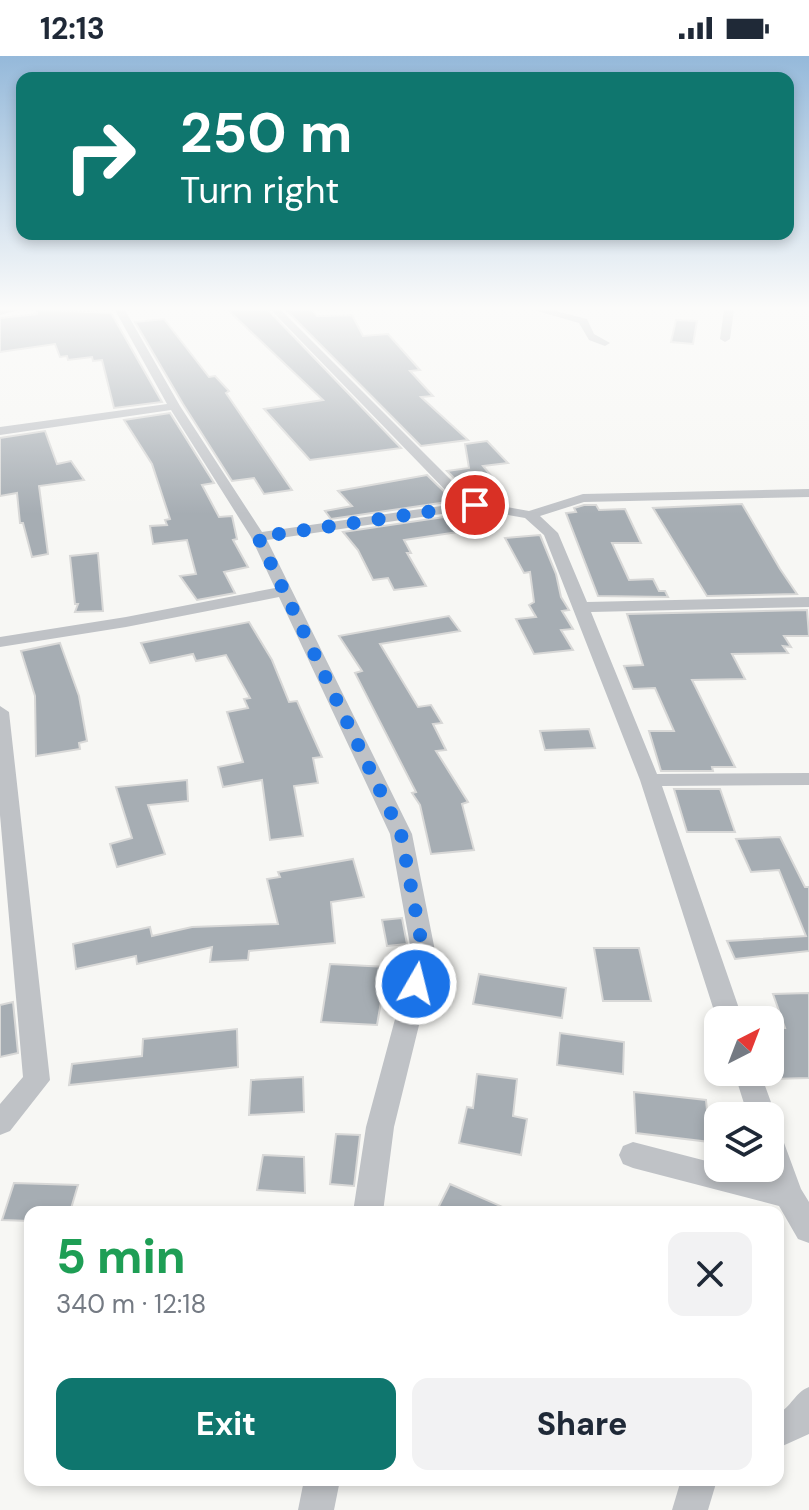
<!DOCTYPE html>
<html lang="en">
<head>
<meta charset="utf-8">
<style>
  :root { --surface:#fff; --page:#f2f2f3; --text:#1f2937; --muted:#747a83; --accent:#0f766e }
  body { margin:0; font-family:"DM Sans",sans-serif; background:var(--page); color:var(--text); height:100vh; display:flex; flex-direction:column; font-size:30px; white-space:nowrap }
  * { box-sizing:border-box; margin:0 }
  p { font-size:26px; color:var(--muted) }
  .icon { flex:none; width:44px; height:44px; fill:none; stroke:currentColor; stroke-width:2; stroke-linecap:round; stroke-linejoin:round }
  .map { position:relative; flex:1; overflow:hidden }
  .panel { position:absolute; left:24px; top:1150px; width:760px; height:280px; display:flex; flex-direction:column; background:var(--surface); border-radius:16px; box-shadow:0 4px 12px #0003 }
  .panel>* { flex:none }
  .guide { position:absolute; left:16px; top:16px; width:778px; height:168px; border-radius:16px; box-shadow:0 4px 12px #0003; background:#0f766e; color:#fff; overflow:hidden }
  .needle { width:52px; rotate:42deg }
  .controls { position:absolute; left:704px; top:950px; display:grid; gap:16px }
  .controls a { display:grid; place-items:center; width:80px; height:80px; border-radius:16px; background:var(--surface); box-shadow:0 4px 12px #0003; font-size:40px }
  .pin { position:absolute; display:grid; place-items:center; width:68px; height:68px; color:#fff; margin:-34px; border:4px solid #fff; border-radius:50%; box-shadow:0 2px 8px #0007 }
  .me { position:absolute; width:88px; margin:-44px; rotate:8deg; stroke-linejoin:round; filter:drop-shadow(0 0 6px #0008) }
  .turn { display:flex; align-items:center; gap:28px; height:168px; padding:0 32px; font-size:36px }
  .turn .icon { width:104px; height:104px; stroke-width:2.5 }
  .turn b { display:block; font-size:56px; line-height:68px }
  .round { display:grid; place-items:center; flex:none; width:84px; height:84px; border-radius:16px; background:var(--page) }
  .overview { display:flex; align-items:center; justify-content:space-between; height:136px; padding:0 32px }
  h1 { font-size:48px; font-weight:800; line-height:60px; color:#1e9e55 }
  .primary-button { display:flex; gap:16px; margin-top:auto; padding:16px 32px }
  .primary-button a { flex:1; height:92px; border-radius:16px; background:var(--accent); color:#fff; font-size:32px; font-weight:800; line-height:92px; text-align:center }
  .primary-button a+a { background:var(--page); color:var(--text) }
  .status { display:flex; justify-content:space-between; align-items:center; height:56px; padding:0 40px; background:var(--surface); direction:ltr }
  .status svg { height:22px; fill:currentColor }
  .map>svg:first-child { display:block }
  .building { fill:#a6adb3; stroke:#d8d8d7; stroke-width:2 }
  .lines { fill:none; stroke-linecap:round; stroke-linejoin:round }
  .minor { fill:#bfc2c6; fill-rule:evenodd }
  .tertiary { fill:#bfc2c6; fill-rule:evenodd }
  .route { stroke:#1a73e8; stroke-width:14; stroke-dasharray:0 25.2 }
</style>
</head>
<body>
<div class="status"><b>12:13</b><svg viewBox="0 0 49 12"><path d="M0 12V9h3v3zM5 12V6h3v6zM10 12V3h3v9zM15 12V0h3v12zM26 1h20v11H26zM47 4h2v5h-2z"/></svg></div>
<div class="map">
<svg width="809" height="1454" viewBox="0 0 809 1454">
  <rect width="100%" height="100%" fill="#f7f7f4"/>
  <g class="building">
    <path d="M37,254L111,257L162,346L114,352L102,304L93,305L92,301L68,304L67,300L60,301L55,288L0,296V262L37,258Z"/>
    <path d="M228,254H268L401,392L310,404L264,353L323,344Z"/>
    <path d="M286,254H312L317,260H324L352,259L363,280L388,278L420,314L410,315L433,340L421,341L468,384L421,390Z"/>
    <path d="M164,263L209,321L215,320L229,335L226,337L292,434L264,438L254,422L232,425L183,348L135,266Z"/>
    <path d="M676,264L697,265L693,288L671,286Z"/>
    <path d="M170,357L214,427L202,429L219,461L232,460L237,483L233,484L248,511L224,516L235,537L197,544L180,520L196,518L187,484L153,488L150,470L167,469L165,464L170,463L152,408L124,364Z"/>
    <path d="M45,375L57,408L71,405L84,424L39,430L48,498L32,501L23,467H20L17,437L0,440V382Z"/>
    <path d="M487,385L508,407L483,410L498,428L464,432L447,415L469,412L465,388Z"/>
    <path d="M427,419L454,445L331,463L325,455L352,450L338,435Z"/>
    <path d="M742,448L780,513L797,538L707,540L653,452Z"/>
    <path d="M584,449H596L599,454L625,453L641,487H612L629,524L653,523L659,535H665L668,541L598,540L566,457L576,456L574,452Z"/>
    <path d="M471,457L485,472L404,484L411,497H407L426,530L394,534L388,522L373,524L358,494L343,476Z"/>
    <path d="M540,479L556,518L561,541L569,554L562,555L573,573L561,574L573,594L534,598L516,563L536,561L529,549L534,546L530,516L524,517L505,482Z"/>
    <path d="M98,497L103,555L75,556L78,548H75L70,500Z"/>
    <path d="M807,554L809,580H784L791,591L783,590L788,597L732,598L745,623L692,624L735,711H712L713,715H661L649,675H674L655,632L633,633L624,610L643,609L627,558Z"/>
    <path d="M449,560L460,575L380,588L418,651L431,649L442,667L433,668L446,694L436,695L468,746L462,748L474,794L431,798L420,749L412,737L416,736L355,617L362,615L339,580Z"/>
    <path d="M249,566L272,604L289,646L297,645L322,701L313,702L318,727L294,730L303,780L270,784L262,724L223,731L218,711L243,706L227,656L248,652L244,643L250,642L226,599L196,605L193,598L150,607L141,587Z"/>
    <path d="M60,587L79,640L87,685L79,687L80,693L36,700L35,640L21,595Z"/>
    <path d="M589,673L595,692L545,694L540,675Z"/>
    <path d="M187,724L188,745L148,749L165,798L117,811L110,788L132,782L116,731Z"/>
    <path d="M674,733H720L735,776H687Z"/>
    <path d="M780,781L805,831H809V895L735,903L727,885L806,880L779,814L751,816L736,783Z"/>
    <path d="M353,803L364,841L331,846L335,887L249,895L248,904L210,906L212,891L137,908L136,900L76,913L73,888L150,871L152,880L192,871L278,868L267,823L280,821L278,816Z"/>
    <path d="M402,862L407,888L387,890L382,864Z"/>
    <path d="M594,892H639L651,945H603Z"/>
    <path d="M330,908L387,911L377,969L321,966Z"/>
    <path d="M479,918L566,932L562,962L473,948Z"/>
    <path d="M809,937V1022L770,1023V972H785L773,938Z"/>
    <path d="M13,946L18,997L0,1001V949Z"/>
    <path d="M237,973L238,1011L69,1029L72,1008L142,1000L143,983Z"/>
    <path d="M560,977L624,986L623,1018L557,1009Z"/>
    <path d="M477,1018L517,1023L513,1060L527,1063L521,1099L459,1087L467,1051L473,1052Z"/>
    <path d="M303,1021L304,1056L249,1059L251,1024Z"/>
    <path d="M634,1036L706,1044L710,1086L636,1077Z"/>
    <path d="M336,1078L360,1079L354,1130L330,1128Z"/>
    <path d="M263,1099L304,1101L305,1137L257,1134Z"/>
    <path d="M14,1127L78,1129L70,1156H30V1165L2,1164Z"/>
    <path d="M450,1128L514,1156H436Z"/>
  </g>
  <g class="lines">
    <g class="minor">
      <path d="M115,254H125L180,350L262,476L462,447L450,439L271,254H281L460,433L479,446L529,455L583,438L809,433V441L584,446L540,460L558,477L587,546L809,541V551L591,556L657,718L809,717V729L662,730L743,964H717L640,724L544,479L525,462L475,453L267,484L412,778L436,900L394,1071L383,1156H353L366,1071L412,900L390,778L279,541L126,571L0,591V581L126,561L275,532L251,481L171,354L0,379V371L167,348Z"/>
      <path d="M534,254H552L587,263L594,278L610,287L605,290L589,284L579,267Z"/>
      <path d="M724,254H734L730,283L725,286L720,283Z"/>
      <path d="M0,650L9,656L50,1024L10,1075L0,1079V1048L23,1021L0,759Z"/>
      <path d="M734,1016H760L776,1060L772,1068L770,1060H748Z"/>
      <path d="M770,1073L780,1076L801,1133L809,1146V1187L798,1183L779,1150L633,1112L623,1108L619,1099L623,1090L633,1086L718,1108V1112H734L767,1121L765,1112H770Z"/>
      <path d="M809,1331V1378L778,1392V1357C792,1351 794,1337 809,1331Z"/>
      <path d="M304,1424H340L334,1454H298Z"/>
      <path d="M681,1424H717L708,1454H672Z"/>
    </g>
    <path class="tertiary" d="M0,254H19L0,259Z"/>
  </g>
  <linearGradient id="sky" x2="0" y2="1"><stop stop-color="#95b9da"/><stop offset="0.55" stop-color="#fbfbfa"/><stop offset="1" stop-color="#fbfbfa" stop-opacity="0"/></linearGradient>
  <rect width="809" height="458" fill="url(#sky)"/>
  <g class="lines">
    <path class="route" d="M416,928L424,900L401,778L258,481L475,449"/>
  </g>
</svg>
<div class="controls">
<a><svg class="needle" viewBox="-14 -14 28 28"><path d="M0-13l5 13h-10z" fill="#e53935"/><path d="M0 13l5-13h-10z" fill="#747a83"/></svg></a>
<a><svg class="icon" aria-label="layers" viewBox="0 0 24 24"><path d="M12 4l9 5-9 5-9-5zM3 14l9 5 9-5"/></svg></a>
</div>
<div class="pin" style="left:475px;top:449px;background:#d93025"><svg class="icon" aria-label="arrive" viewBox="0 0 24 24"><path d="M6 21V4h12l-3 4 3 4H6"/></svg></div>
<svg class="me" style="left:416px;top:928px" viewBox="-20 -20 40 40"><circle r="17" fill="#1a73e8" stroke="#fff" stroke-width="3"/><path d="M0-11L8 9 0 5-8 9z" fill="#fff"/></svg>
<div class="guide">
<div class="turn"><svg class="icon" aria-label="right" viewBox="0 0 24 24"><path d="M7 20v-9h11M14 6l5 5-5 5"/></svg><div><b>250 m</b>Turn right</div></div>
</div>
<section class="panel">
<div class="overview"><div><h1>5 min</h1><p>340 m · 12:18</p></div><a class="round"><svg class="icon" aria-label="close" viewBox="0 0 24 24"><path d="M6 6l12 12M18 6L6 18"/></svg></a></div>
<div class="primary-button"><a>Exit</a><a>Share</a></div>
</section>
</div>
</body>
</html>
